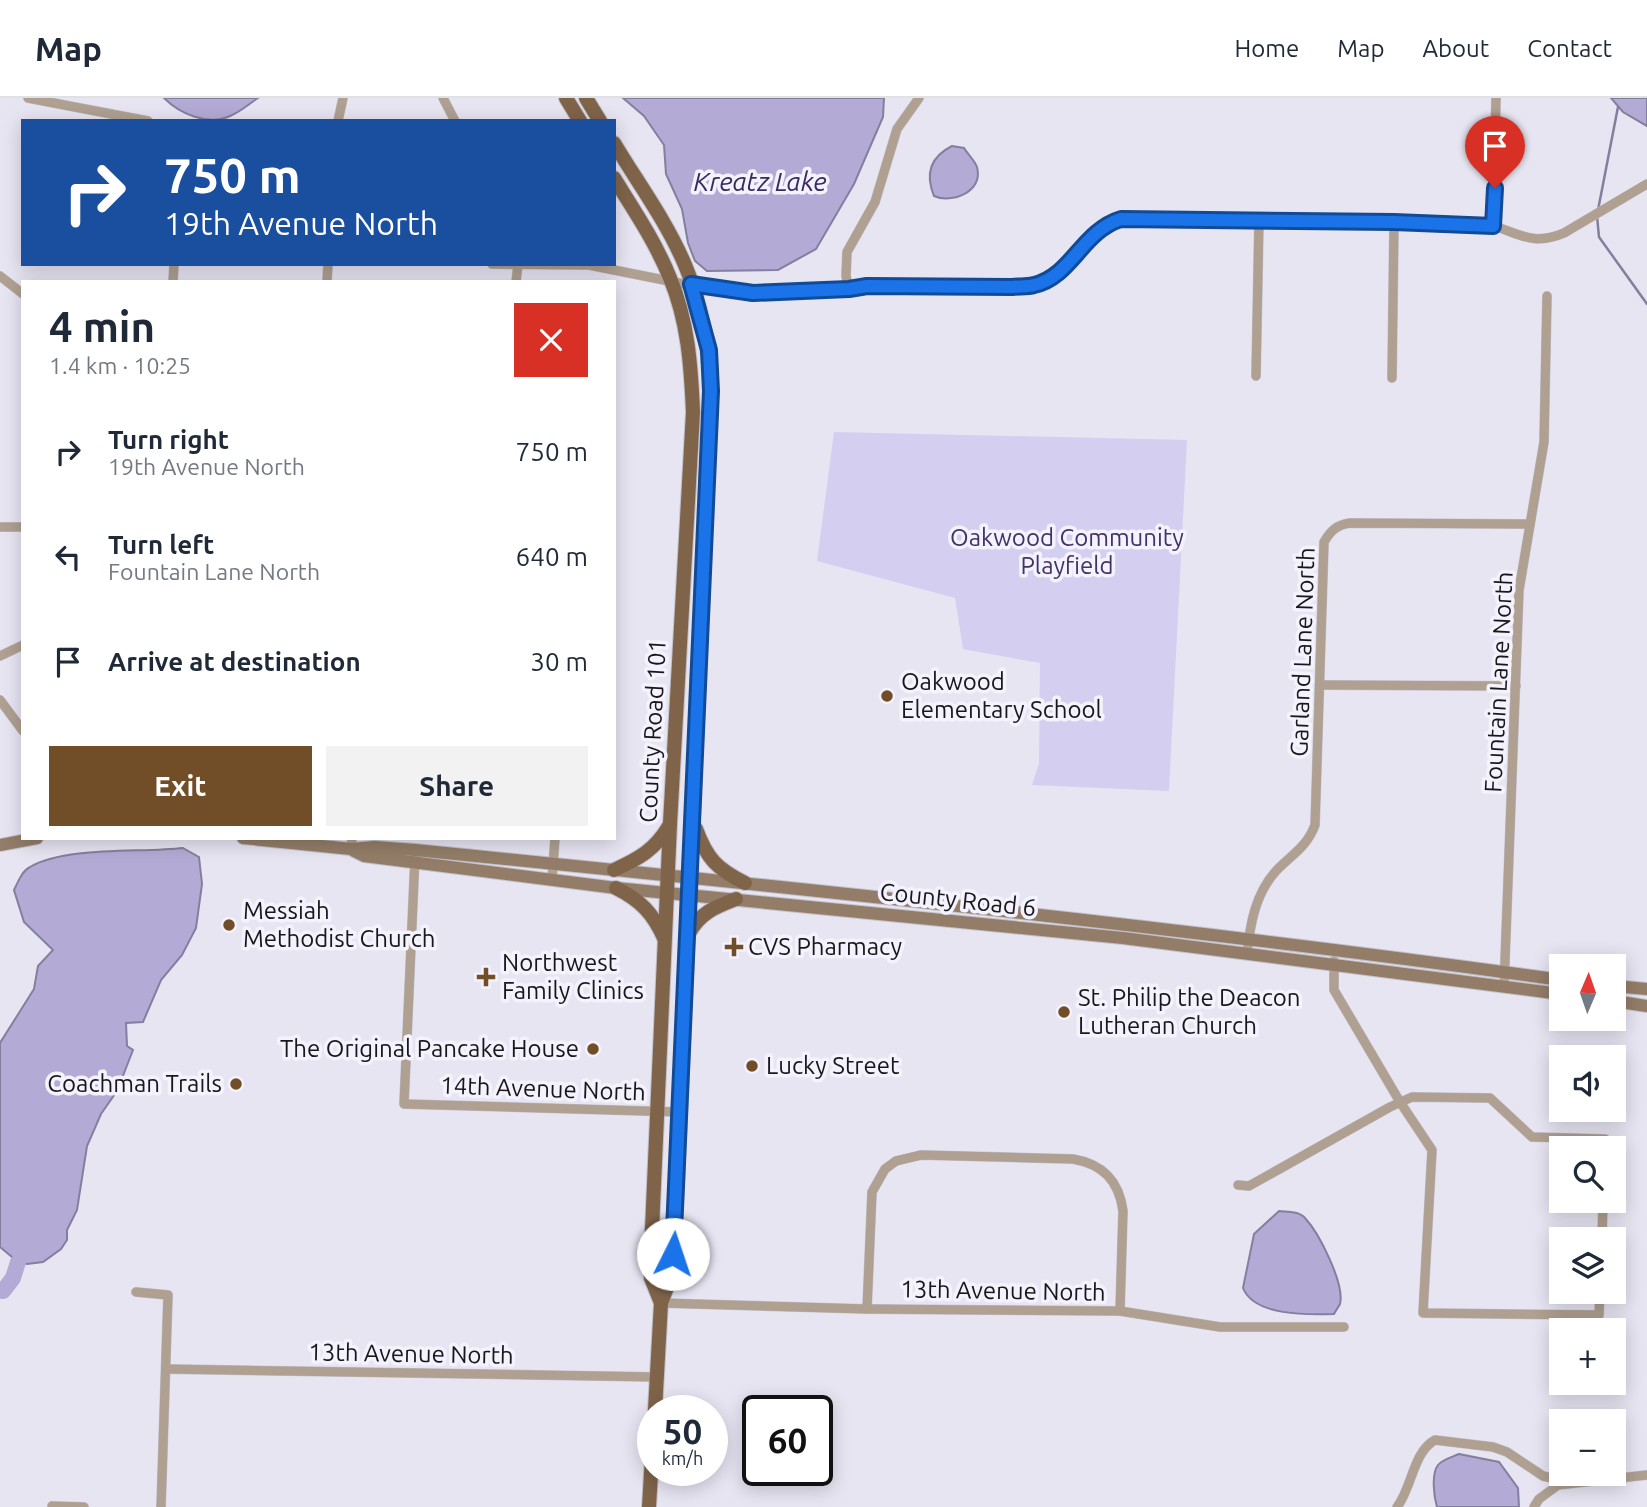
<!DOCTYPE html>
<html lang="en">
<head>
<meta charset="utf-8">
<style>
  :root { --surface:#fff; --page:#f2f2f3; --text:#1f2937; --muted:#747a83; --line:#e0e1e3; --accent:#724e28 }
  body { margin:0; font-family:Ubuntu,sans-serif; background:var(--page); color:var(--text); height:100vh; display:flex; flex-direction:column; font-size:26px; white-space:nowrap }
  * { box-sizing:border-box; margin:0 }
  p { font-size:23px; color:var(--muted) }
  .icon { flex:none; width:38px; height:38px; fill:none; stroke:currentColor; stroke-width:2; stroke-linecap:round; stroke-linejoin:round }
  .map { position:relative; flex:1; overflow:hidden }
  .panel { position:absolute; left:21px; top:182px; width:595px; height:560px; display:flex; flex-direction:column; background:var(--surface); border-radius:0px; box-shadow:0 4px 18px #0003 }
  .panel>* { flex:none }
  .banner { position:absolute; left:21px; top:21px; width:595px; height:147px; border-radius:0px; box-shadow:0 4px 18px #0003; background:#1a4fa0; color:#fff; overflow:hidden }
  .needle { width:46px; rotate:2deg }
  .fabs { position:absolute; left:1549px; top:856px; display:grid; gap:14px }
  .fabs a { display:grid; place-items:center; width:77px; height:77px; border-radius:0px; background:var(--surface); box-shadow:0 4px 18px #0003; font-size:35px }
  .speed { position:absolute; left:637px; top:1297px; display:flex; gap:14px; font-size:35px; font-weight:700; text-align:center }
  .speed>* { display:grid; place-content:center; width:91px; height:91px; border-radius:50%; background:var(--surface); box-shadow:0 4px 18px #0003; line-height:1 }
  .speed small { font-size:18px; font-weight:400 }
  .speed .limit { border:4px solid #111; border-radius:10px; background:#fff; color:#111 }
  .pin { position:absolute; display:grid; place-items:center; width:60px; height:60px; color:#fff; margin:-72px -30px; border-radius:50% 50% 50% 0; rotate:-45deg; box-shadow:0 0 7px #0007 }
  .pin .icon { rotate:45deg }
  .me { position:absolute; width:77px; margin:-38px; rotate:4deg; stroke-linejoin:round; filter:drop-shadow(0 0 5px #0008) }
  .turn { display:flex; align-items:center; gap:24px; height:147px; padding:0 28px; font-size:32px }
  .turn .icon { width:91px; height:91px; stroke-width:2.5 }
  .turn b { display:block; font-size:49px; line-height:60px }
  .round { display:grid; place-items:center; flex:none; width:74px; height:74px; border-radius:0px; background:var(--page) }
  .overview { display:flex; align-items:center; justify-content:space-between; height:119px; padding:0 28px }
  h1 { font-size:42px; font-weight:700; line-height:52px }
  .button { display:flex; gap:14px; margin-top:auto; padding:14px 28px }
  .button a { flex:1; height:80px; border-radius:0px; background:var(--accent); color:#fff; font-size:28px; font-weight:700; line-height:80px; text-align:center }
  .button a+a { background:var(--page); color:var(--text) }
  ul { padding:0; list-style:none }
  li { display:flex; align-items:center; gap:21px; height:105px; padding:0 28px }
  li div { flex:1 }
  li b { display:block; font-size:26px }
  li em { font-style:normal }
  header { display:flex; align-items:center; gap:42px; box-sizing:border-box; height:98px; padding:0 35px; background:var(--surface); border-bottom:2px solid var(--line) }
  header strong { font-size:33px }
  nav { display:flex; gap:38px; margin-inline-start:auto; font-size:24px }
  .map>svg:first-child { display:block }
  .green { fill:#d4cef1 }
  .water { fill:#b3abd5; stroke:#847f9e; stroke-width:2 }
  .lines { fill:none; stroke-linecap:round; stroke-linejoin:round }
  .stream { stroke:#847f9e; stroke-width:2.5 }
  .river { stroke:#b3abd5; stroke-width:16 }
  .minor-casing { stroke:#c2c0cb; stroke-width:10 }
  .secondary-casing { stroke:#c2c0cb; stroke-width:14 }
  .primary-casing { stroke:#c2c0cb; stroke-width:16 }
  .minor { stroke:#afa091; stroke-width:9 }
  .secondary { stroke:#937d68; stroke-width:12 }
  .primary { stroke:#7f644a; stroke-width:14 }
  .route-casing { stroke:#114b97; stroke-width:18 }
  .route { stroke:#1a73e8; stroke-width:12 }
  .poi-dot { fill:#724e28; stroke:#f4f2fd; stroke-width:2.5 }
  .labels { text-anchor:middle; stroke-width:7; stroke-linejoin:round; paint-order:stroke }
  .park-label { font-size:24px; fill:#413368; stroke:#f4f2fd }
  .street-label { font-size:24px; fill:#18181c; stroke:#f4f2fd }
  .poi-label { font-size:24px; fill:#18181c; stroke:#f4f2fd; text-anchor:start }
  .water-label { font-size:26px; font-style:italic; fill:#392b5f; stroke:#f4f2fd }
</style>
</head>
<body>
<header>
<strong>Map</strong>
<nav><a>Home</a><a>Map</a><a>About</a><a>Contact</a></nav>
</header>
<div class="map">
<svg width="1647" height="1409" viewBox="0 0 1647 1409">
  <rect width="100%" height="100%" fill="#e7e5f2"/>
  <path class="green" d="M834,334L1187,342L1169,693L1032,687L1039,665L1040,565L963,551L955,500L817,463Z"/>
  <g class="water">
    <path d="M164,0H258C249,6 240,14 230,18C208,28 180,16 164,0Z"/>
    <path d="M623,0H884L883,19L854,86L816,151L778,172L707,173L695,163L688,145L682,111L666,76L664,47L644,18Z"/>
    <path d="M1611,0H1647V28L1623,14Z"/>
    <path d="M952,48L964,50C967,55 975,63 977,69C984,94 951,106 934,98C925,76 930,59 952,48Z"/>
    <path d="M183,750L199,759L202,786L196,830L182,857L161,882L143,924L126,925L127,948L133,952L117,993L101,1016L87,1048L77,1112L67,1132V1142L61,1151L43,1164L27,1166L18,1164L0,1149V945L34,891L38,868L53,852L24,824L14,792C18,784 22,773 30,769C67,748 140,755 183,750Z"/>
    <path d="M1279,1113C1287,1114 1299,1113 1305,1120C1319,1135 1345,1186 1340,1206C1339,1208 1335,1214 1334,1216C1308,1217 1254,1218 1243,1190L1254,1136Z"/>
    <path d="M1459,1356L1499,1364L1518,1390L1519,1409H1437C1434,1399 1431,1376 1438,1367C1442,1362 1452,1359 1459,1356Z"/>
  </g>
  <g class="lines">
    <g class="stream">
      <path d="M1598,112L1618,9"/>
      <path d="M1597,118L1599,139L1647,206"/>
    </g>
    <path class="river" d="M3,1193L13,1180L18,1164"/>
    <defs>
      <g id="minor">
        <path d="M28,0L148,23"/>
        <path d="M443,0L455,23"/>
        <path d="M338,23L343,0"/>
        <path d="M1493,128L1496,0"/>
        <path d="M492,166L589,167L684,186L753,195L849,191L867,188H1024C1068,184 1080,134 1121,121L1487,126C1518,134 1531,149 1564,135L1647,86"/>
        <path d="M0,178L23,196"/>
        <path d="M173,184L174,166"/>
        <path d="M327,184L328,166"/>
        <path d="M516,184L518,166"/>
        <path d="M849,191L846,178L847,154L875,104L897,31L919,0"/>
        <path d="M1256,278L1259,122"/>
        <path d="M1392,280L1394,124"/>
        <path d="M0,429H23"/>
        <path d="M0,558L23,547"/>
        <path d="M1320,587L1516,588"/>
        <path d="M0,602L23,633"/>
        <path d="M351,751L352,740"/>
        <path d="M415,759L404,1006L680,1014"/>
        <path d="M552,782L555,740"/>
        <path d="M1247,856C1250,827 1255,796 1276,773C1291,757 1307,749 1315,727L1324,444C1331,432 1337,427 1350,425L1530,426"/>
        <path d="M1334,863V892L1400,1004L1432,1052L1423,1215L1599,1217L1600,1194"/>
        <path d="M1504,889L1519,492L1544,344L1547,198"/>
        <path d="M1238,1087L1249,1088L1390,1009L1412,999L1490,1000L1532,1039L1605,1041V1050"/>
        <path d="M1602,1141L1603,1102"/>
        <path d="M136,1194L168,1197L161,1409"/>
        <path d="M661,1205L867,1211L1120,1213L1220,1229H1344"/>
        <path d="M867,1211L872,1094L885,1071L896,1063L921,1057L1073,1061C1103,1066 1119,1083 1123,1113L1120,1213"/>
        <path d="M166,1271L657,1279"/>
        <path d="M52,1408L84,1409"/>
        <path d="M1397,1409C1412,1390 1413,1354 1435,1342L1493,1349L1507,1354L1543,1378L1570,1384"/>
        <path d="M1534,1409L1539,1401L1558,1387L1647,1377"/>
      </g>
      <g id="secondary">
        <path d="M243,740L351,751L375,749L415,752C798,790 1180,829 1561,882"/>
        <path d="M0,747L37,740"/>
        <path d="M354,753L364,758L616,790L1123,840L1561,896"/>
        <path d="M1614,888L1647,891"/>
        <path d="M1614,903L1647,908"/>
      </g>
      <g id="primary">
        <path d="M566,0L580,23"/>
        <path d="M586,0L600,23"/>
        <path d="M614,45C638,85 667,124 685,167C702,207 709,250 711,293L677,1087L671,1179L661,1205L655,1312"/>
        <path d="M614,80C634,112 656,145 670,180C688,223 691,268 693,314L670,726L651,1154V1180L661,1205"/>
        <path d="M696,731C707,761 717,771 745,785"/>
        <path d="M614,772C638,761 655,752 669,728"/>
        <path d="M616,790C640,802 653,815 664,840"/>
        <path d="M689,835C700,815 715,809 736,801"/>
        <path d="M649,1409L653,1341"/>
      </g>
    </defs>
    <use href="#minor" class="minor-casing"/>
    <use href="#secondary" class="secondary-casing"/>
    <use href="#primary" class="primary-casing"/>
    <use href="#minor" class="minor"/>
    <use href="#secondary" class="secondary"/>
    <use href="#primary" class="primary"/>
  </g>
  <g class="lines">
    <defs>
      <path id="route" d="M673,1156L711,293L709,252L691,186L753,195L849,191L867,188L1012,189C1019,188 1027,189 1034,187C1071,179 1082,133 1121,121L1394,124L1493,128L1495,90"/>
    </defs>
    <use href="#route" class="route-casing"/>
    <use href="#route" class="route"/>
  </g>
  <g class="poi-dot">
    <circle cx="887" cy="598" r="7"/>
    <circle cx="229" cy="827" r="7"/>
    <path d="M730.5 838.5h7v7h7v7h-7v7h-7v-7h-7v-7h7z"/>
    <path d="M482.5 868.5h7v7h7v7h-7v7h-7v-7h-7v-7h7z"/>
    <circle cx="1064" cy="914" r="7"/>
    <circle cx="593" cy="951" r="7"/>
    <circle cx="752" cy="968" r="7"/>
    <circle cx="236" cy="986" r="7"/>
  </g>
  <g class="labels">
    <g class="park-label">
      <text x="1067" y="448">Oakwood Community<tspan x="1067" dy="28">Playfield</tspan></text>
    </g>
    <g class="street-label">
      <text transform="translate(1303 554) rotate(-88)" y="8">Garland Lane North</text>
      <text transform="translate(1499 584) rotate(-87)" y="8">Fountain Lane North</text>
      <text transform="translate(653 633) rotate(-87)" y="8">County Road 101</text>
      <text transform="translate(958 802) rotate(6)" y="8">County Road 6</text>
      <text transform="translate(543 991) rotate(2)" y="8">14th Avenue North</text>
      <text transform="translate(1003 1193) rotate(1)" y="8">13th Avenue North</text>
      <text transform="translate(411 1256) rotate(1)" y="8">13th Avenue North</text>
    </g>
    <g class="poi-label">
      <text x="901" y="592">Oakwood<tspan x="901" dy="28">Elementary School</tspan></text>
      <text x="243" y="821">Messiah<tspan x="243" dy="28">Methodist Church</tspan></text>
      <text x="748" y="857">CVS Pharmacy</text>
      <text x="502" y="873">Northwest<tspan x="502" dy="28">Family Clinics</tspan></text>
      <text x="1078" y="908">St. Philip the Deacon<tspan x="1078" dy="28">Lutheran Church</tspan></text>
      <text x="579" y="959" text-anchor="end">The Original Pancake House</text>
      <text x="766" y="976">Lucky Street</text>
      <text x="222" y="994" text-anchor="end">Coachman Trails</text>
    </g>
    <g class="water-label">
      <text x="760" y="93">Kreatz Lake</text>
    </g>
  </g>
</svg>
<div class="fabs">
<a><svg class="needle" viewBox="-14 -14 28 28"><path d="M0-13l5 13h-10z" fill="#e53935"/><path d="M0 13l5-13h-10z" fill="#747a83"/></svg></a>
<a><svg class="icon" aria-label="sound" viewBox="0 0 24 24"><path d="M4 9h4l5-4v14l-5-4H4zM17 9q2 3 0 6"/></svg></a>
<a><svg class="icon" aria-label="search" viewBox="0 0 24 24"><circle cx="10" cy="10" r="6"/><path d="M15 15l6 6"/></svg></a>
<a><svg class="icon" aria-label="layers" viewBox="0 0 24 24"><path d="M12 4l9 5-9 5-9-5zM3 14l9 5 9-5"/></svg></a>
<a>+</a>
<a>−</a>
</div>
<div class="speed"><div>50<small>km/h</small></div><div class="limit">60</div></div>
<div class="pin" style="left:1495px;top:90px;background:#d93025"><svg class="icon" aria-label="arrive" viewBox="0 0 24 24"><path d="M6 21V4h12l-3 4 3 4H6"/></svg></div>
<svg class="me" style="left:673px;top:1156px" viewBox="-20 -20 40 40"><circle r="19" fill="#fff"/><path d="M0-13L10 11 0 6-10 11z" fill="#1a73e8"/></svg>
<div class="banner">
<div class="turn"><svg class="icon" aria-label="right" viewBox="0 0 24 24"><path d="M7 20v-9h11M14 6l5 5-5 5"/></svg><div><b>750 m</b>19th Avenue North</div></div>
</div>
<section class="panel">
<div class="overview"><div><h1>4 min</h1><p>1.4 km · 10:25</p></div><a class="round" style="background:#d93025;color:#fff"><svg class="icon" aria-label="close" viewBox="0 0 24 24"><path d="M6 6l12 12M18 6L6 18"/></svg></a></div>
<ul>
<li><svg class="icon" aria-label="right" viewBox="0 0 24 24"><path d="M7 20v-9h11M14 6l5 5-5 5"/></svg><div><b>Turn right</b><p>19th Avenue North</p></div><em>750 m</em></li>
<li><svg class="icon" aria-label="left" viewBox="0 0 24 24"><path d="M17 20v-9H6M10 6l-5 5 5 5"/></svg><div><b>Turn left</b><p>Fountain Lane North</p></div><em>640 m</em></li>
<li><svg class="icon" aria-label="arrive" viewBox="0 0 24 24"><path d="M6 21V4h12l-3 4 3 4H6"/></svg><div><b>Arrive at destination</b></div><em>30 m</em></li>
</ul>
<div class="button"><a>Exit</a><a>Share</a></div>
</section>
</div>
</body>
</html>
